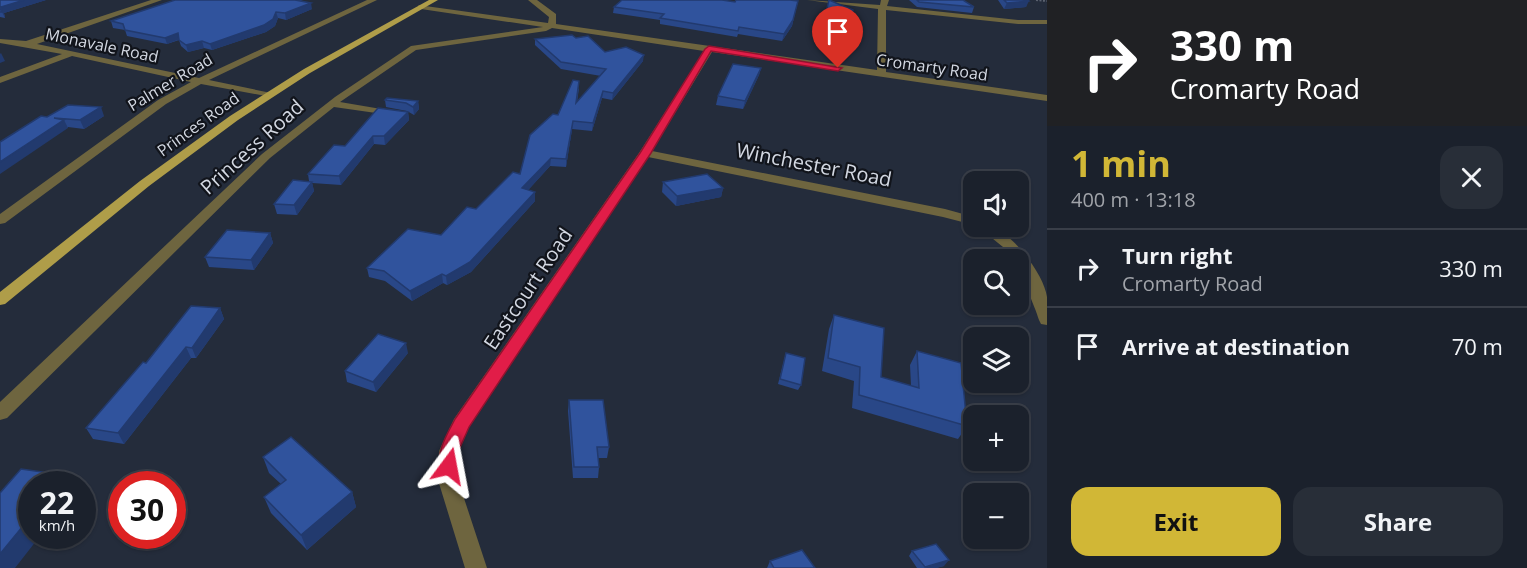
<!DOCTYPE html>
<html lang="en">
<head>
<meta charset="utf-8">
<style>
  :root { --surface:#1b212c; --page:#282e38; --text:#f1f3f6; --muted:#a0a3a9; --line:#393e48; --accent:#d1b736 }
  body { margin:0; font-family:"Open Sans",sans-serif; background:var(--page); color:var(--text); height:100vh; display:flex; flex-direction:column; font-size:22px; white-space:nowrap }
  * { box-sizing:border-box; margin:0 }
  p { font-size:20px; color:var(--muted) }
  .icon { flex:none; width:33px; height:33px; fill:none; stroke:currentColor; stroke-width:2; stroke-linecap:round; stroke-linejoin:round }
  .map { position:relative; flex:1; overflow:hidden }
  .sheet { display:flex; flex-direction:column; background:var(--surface); width:480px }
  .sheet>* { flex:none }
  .top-card { background:#202124; color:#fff; overflow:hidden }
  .tools { position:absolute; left:963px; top:171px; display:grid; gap:12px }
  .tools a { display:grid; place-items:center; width:66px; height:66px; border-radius:12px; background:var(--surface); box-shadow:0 2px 4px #0004,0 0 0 2px var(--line); font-size:30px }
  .speed { position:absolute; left:18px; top:471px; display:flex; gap:12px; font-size:30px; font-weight:700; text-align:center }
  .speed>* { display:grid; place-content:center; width:78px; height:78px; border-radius:50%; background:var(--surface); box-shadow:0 2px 4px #0004,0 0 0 2px var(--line); line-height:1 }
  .speed small { font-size:15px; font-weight:400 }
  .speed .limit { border:9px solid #d22; background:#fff; color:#111 }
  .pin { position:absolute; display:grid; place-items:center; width:51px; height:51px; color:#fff; margin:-62px -26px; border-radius:50% 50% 50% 0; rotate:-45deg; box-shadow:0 0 6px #0007 }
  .pin .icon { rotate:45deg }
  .me { position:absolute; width:66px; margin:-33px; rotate:13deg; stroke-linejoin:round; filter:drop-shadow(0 0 4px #0008) }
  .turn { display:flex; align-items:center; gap:21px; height:126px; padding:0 24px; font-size:27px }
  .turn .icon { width:78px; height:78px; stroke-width:2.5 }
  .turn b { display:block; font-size:42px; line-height:51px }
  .round { display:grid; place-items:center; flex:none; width:63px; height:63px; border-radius:18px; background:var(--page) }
  .overview { display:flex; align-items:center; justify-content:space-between; height:102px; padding:0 24px }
  h1 { font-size:36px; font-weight:700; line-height:45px; color:var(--accent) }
  .button { display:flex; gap:12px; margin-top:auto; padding:12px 24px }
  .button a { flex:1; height:69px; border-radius:18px; background:var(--accent); color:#111; font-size:24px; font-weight:700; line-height:69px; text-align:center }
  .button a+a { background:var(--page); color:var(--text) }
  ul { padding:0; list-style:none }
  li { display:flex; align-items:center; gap:18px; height:78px; padding:0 24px; border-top:2px solid var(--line) }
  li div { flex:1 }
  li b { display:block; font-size:22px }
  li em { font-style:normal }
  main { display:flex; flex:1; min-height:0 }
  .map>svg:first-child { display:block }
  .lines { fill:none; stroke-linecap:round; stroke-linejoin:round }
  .path { stroke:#5b6270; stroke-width:2; stroke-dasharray:2 1.5; stroke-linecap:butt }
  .minor { fill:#6e653f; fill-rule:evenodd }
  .major { fill:#af9d49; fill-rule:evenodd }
  .wall { fill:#294787 }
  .shaded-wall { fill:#223a6e }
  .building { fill:#30539d; stroke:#223a6e; stroke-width:1.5 }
  .route { fill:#e11d48; stroke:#92132f; stroke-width:1.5 }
  .labels { text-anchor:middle; stroke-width:4.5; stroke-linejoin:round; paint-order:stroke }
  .far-street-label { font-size:16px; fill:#d3d8e2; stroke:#11141b }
  .street-label { font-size:20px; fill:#d3d8e2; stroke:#11141b }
</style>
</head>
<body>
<main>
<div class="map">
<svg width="1047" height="568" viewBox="0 0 1047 568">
  <rect width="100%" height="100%" fill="#242c3b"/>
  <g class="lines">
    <path class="path" d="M1036,0L1047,1"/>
    <g class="minor">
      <path d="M151,0H162L37,44L199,78L367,0H377L209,80L271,93V97L201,84L166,104L5,223L0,224V214L158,100L191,82L72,56L0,83V77L62,54L0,43V39L26,41Z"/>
      <path d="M528,0H537L556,14V24L877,70L878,9L807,0L880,5L881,0H889L887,6L1018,20H1047V24H1018L886,10V72L1047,95V101L712,52L652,151L945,209L974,217V225L943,217L648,157L469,427L459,451L458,480L487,568H465L438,480L439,451L454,419L639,153L704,51L552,28L546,31L416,50L340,102L393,111L397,112V116L334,107L270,158L7,418L0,420V402L262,154L335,97L411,46L543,27L421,9L418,5L548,23L549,17Z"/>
      <path d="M977,226C982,226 990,225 995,228C1015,237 1044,275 1047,297C1047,306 1047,316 1047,325L1041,324L1039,320C1035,306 1018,270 1018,260H1014L1003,247Z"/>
    </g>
    <path class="major" d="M429,0H438L310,73L238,120L149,186L5,304L0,305V292L140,181L230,116L304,69Z"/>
  </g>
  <g class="wall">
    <path d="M0,0H46L4,13L5,18L0,17Z"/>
    <path d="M175,0H303L300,1L312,9L286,20L278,18L275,26L266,32L212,50L204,48L188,52L181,46L179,40L167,44L127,36L125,30L113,28L111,21Z"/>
    <path d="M829,0L849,38L847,46L843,45L842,48L818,45Z"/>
    <path d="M909,0H963L974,7L972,13L917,7Z"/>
    <path d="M998,0H1028L1026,7L1004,9Z"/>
    <path d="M798,1L792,26L782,41L738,34L737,37L660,24V20L613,13L614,7L735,2Z"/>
    <path d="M576,38L605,52L643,61L612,100L602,98L592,131L572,129L566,167L550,166L528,190L535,201L471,272L447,285L443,283L412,301L385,281L369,277L367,268L441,235L476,209L520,174L558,115L579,88L577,102L601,76L561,69L535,45V39Z"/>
    <path d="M761,68L759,75L743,109L716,105L718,96Z"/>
    <path d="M385,100L418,101L419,109L414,115L407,111L386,107Z"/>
    <path d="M408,112L409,120L385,145L374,144L341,185L312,183L314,191L297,215L277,214L274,204L309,181L308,174L345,146Z"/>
    <path d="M104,116L84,129L68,127V128L47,117Z"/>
    <path d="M663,182L723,188L721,197L676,206L662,192Z"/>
    <path d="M270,233L273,243L254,270L209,267L205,257Z"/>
    <path d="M220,308L224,319L196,358H191L124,444L93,439L86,428Z"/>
    <path d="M834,315L881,377L911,386L910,365L917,351L967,426L958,439L852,408L854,381L822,371L829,329Z"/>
    <path d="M408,353L376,392L347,382L345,371Z"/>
    <path d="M786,353L801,385L798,390L778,384Z"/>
    <path d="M569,400L609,447L607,458H598L599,467L598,478H573L568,411Z"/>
    <path d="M263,457L352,492L356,507L307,550L271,513L264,497L281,484L269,473Z"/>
    <path d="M912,551L944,566L936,568H917L909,556Z"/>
    <path d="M770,561L815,568H767Z"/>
  </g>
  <g class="shaded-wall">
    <path d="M24,0H46L4,13L5,18L2,12L1,7Z"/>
    <path d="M1029,1L1026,7L1004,9L1007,3Z"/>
    <path d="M311,3L312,9L286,20L285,13Z"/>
    <path d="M276,12L278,18L275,26L266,32L212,50L210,44Z"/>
    <path d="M793,20L792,26L782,41L784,34Z"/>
    <path d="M178,33L180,39L167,44L165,38Z"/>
    <path d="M202,41L204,48L188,52L186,45Z"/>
    <path d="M1,53L5,61L0,63V54Z"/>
    <path d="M644,55L643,61L612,100L613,93Z"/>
    <path d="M761,68L759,75L743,109L745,101Z"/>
    <path d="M603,91L602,98L592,131L593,123Z"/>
    <path d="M418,101L419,109L414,115L413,107Z"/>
    <path d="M101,107L104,116L84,129L80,120Z"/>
    <path d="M408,112L409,120L385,145L384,136Z"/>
    <path d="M64,120L68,128L0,174V162Z"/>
    <path d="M573,121L572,129L566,167V159Z"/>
    <path d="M373,136L374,144L341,185L339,176Z"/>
    <path d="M551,158L550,166L522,197V188Z"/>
    <path d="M312,182L314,191L297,215L294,205Z"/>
    <path d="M723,188L721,197L676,206L677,196Z"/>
    <path d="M535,192V201L471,272L447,285L446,276Z"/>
    <path d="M270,233L273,243L254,270L251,260Z"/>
    <path d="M442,274L443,283L412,301L410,291Z"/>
    <path d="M220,308L224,319L196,358L192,348Z"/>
    <path d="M406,343L408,353L376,392L373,382Z"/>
    <path d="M186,347L191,358L124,444L118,433Z"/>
    <path d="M64,475L72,484H56Z"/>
    <path d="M352,492L356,507L307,550L301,535Z"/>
    <path d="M32,515V536H40L15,568H0V554Z"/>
    <path d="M949,560L944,566L936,568H924Z"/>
  </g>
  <g class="building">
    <path d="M0,0H24L1,7L2,12H0Z"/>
    <path d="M175,0H295L311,3L285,13L276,12L273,19L264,25L210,44L202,41L186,45L179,40L178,33L165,38L125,30L123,24L111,21Z"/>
    <path d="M622,0H722L735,2L736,0H790L798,1L793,20L784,34L739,27L738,31L660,18L664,14L614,7Z"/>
    <path d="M829,0L853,10L849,38H844V41L820,38Z"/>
    <path d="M917,0H963L974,7L919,2Z"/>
    <path d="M1004,0H1028L1029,1L1007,3Z"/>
    <path d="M572,35L576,38L588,36L605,52L626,47L644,55L613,93L603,91L593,123L573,121L566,159L551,158L522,188L535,192L470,262L446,276L442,274L410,291L384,271L367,268L408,229L441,235L467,207L476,209L513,172L520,174L530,135L553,114L558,115L573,80L579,81L576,103L606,69L561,62L535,39Z"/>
    <path d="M733,64L761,68L745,101L718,96Z"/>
    <path d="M387,98L418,101L413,107L406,103L385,100Z"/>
    <path d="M68,105L101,107L80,120L54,118L64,120L0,162V142L41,116L47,117Z"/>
    <path d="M378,108L408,112L384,136H373L339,176L308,174L334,145L345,146Z"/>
    <path d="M707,174L723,188L677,196L663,182Z"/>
    <path d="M293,180L312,182L294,205L274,204Z"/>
    <path d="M227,230L270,233L251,260L205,257Z"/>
    <path d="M191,306L220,308L192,348L186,347L118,433L86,428L143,362L146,363Z"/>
    <path d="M834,315L884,328L881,377L919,388L917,351L961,363L967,426L859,395L860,367L828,358Z"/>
    <path d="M378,334L406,343L373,382L345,371Z"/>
    <path d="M786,353L805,358L801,385L780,379Z"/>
    <path d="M569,400H603L609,447H597L599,467H574Z"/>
    <path d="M291,437L352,492L301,535L264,497L286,480L263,457Z"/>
    <path d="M21,469L64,475L56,484H32V515L0,554V493Z"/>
    <path d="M936,544L949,560L925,567L912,551Z"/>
    <path d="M802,550L815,568H774L770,561Z"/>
  </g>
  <path class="route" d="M709,46L842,68L838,71L711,51L651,153L469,427L458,452L455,471L449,473L442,471C434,455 447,434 455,419L640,153L705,49Z"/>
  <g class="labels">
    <g class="far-street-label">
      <text transform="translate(102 45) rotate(12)" y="6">Monavale Road</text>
      <text transform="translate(932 67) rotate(8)" y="6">Cromarty Road</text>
      <text transform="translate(170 82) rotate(-31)" y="6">Palmer Road</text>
      <text transform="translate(198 124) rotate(-36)" y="6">Princes Road</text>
    </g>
    <g class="street-label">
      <text transform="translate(252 147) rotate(-42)" y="7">Princess Road</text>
      <text transform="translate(814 165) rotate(11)" y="7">Winchester Road</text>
      <text transform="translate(528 289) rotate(-56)" y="7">Eastcourt Road</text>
    </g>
  </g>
</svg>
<div class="tools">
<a><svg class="icon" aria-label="sound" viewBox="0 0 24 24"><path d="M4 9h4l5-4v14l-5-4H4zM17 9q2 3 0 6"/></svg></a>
<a><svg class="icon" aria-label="search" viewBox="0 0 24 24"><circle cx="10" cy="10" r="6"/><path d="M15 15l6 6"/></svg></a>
<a><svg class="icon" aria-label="layers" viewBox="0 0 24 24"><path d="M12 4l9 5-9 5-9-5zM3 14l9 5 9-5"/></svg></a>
<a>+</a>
<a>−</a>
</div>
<div class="speed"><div>22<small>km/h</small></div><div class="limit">30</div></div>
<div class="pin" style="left:838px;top:68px;background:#d93025"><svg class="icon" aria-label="arrive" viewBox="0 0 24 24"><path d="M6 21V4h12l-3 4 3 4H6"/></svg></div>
<svg class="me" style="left:449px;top:466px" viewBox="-20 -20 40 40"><path d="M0-17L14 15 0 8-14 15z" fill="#e11d48" stroke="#fff" stroke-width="4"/></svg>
</div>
<section class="sheet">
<div class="top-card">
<div class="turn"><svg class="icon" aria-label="right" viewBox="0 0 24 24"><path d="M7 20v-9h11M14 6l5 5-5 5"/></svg><div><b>330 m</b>Cromarty Road</div></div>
</div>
<div class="overview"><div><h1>1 min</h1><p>400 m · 13:18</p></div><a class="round"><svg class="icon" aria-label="close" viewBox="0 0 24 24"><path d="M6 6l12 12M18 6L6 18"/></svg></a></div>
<ul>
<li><svg class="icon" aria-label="right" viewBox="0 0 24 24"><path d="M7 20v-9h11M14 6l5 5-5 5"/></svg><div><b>Turn right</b><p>Cromarty Road</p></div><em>330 m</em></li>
<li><svg class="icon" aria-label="arrive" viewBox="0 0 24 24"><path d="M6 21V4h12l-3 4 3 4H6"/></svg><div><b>Arrive at destination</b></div><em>70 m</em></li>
</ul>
<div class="button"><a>Exit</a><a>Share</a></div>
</section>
</main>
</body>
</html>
